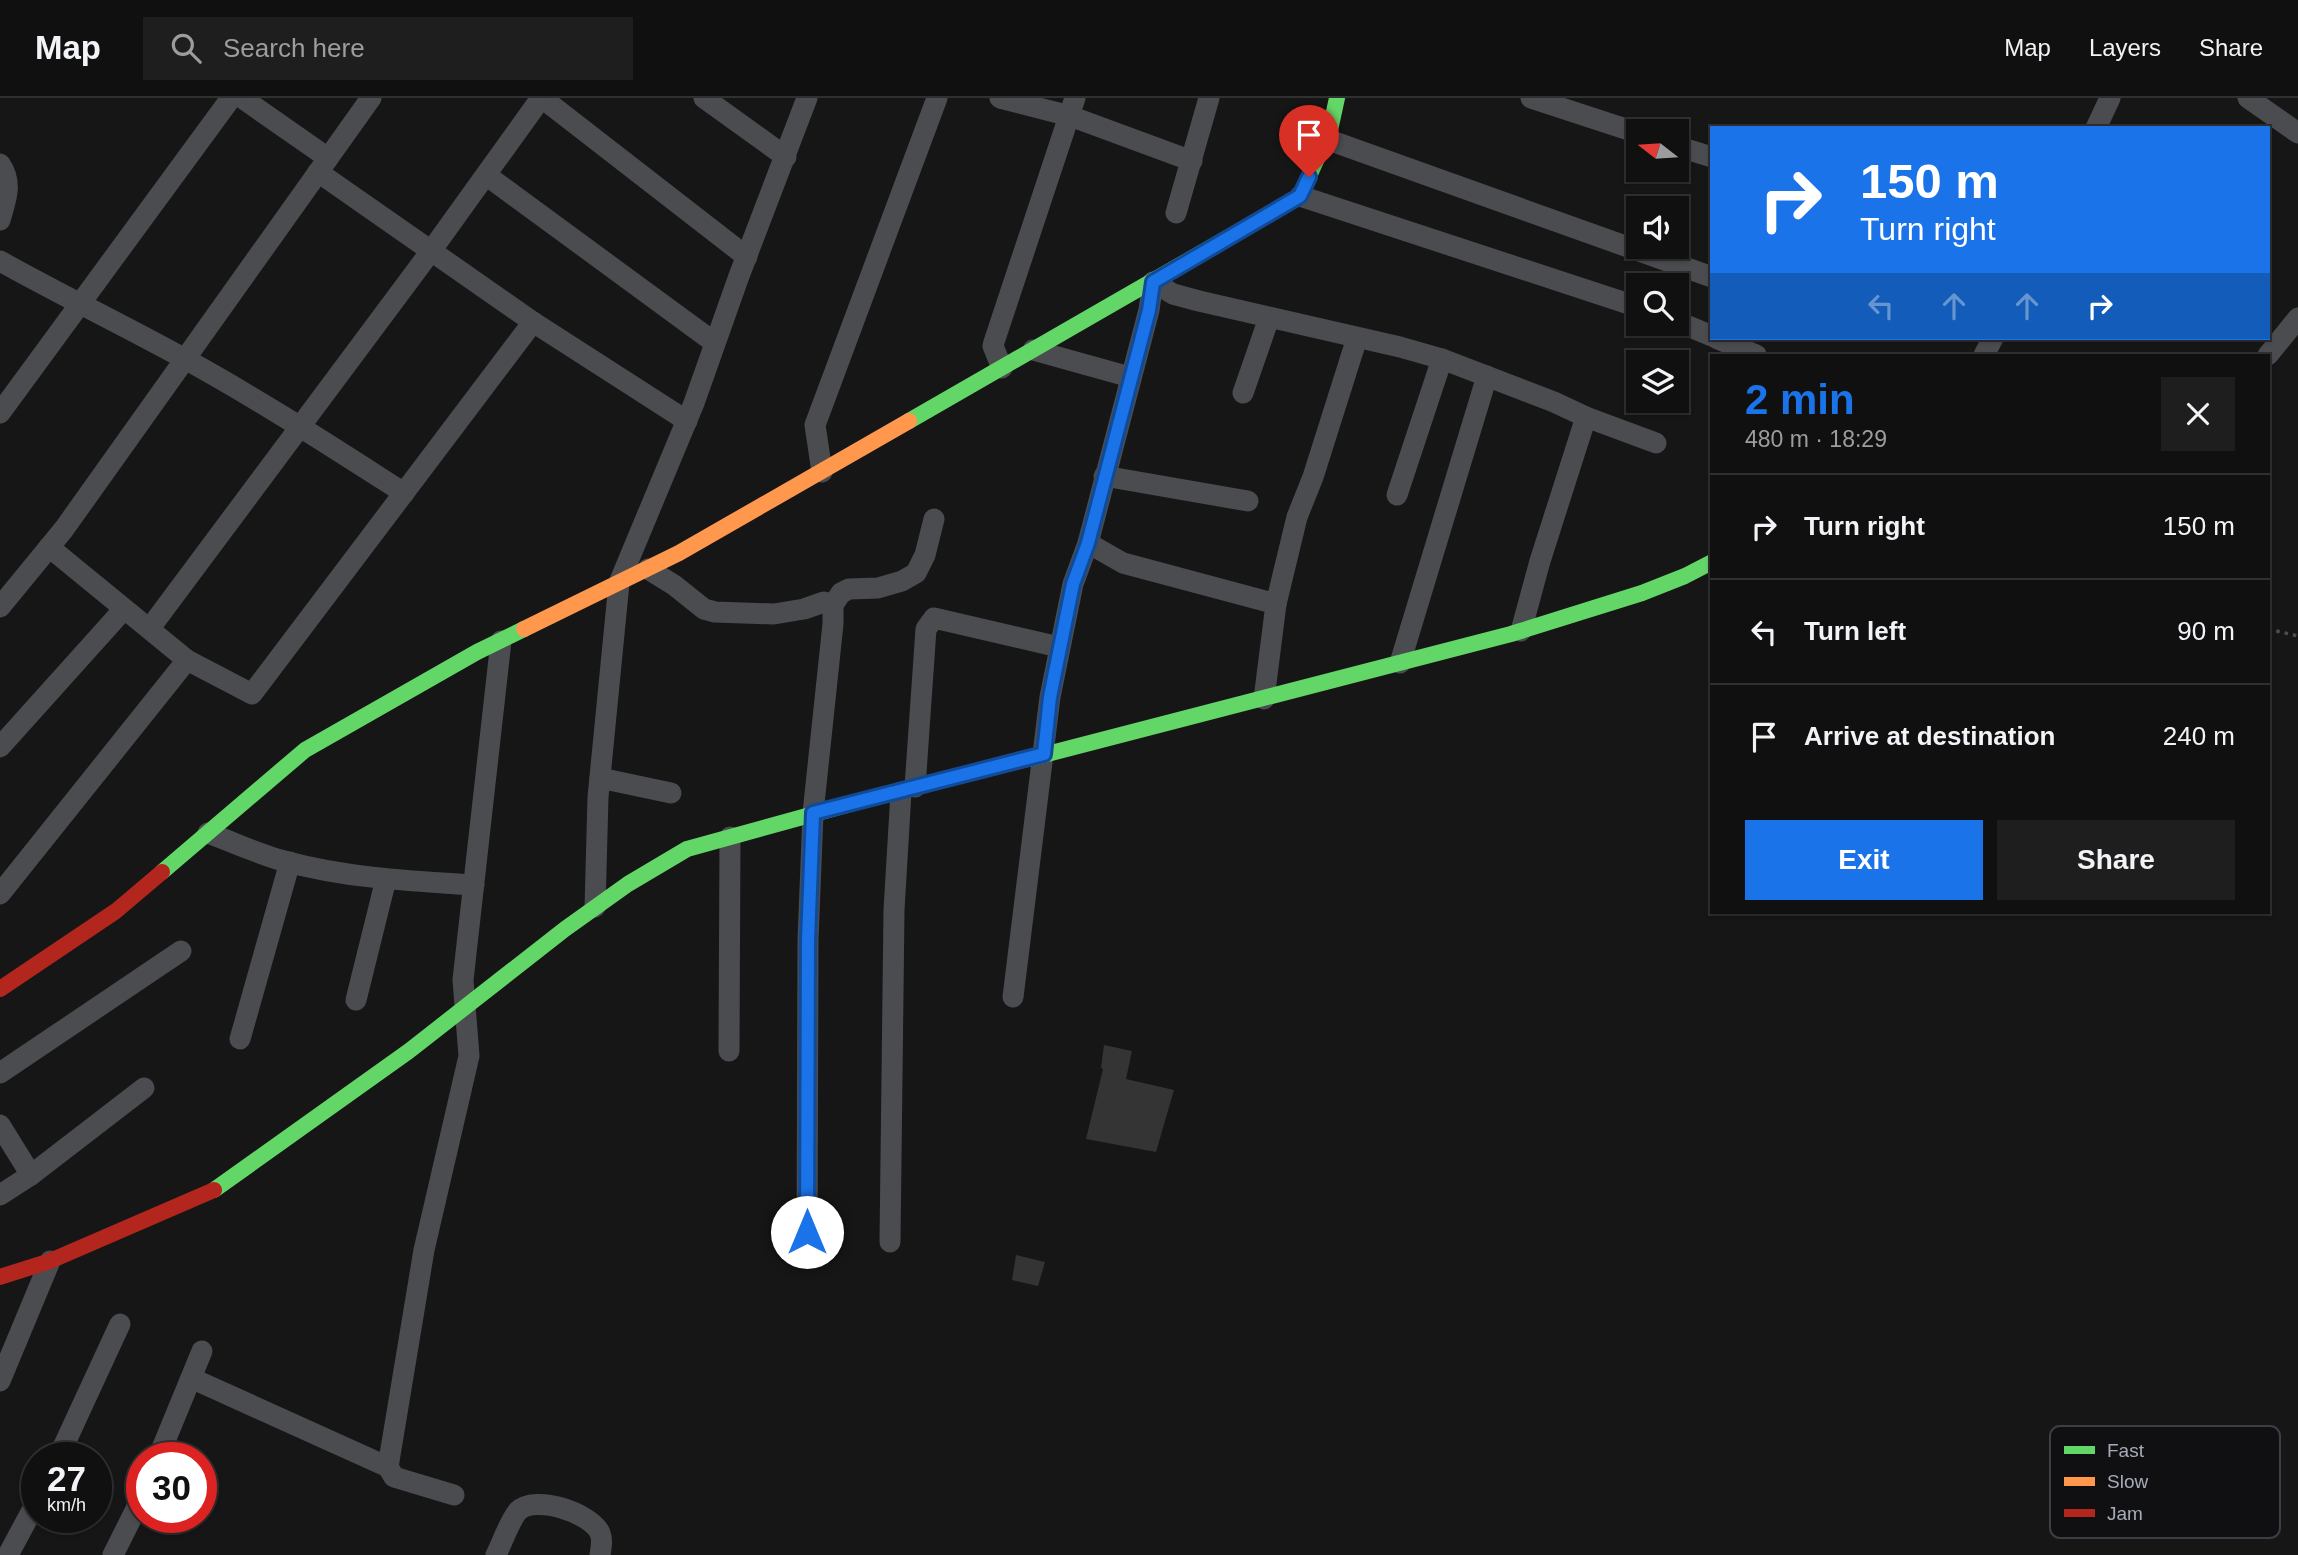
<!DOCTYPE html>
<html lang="en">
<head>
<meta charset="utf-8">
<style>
  :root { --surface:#101010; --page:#1e1e1e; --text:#f1f3f6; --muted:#9c9d9f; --line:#303030; --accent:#1a73e8 }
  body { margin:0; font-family:Arial,sans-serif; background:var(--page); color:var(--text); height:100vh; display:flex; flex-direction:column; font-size:26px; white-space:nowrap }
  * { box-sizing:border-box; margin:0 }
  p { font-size:23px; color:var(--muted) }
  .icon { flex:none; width:38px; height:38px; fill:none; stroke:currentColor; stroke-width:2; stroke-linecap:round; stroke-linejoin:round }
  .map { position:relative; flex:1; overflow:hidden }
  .drawer { position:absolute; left:1710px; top:256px; width:560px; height:560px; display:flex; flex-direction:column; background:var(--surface); border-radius:0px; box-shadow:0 2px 5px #0004,0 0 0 2px var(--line) }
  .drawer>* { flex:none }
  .guide { position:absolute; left:1710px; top:28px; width:560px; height:214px; border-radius:0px; box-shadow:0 2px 5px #0004,0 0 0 2px var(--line); background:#1a73e8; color:#fff; overflow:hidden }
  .needle { width:46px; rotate:287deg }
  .controls { position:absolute; left:1626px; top:21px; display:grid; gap:14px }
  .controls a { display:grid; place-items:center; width:63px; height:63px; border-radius:0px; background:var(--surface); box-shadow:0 2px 5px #0004,0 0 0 2px var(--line); font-size:35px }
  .speed { position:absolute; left:21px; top:1344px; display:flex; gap:14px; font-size:35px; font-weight:700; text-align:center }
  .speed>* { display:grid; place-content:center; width:91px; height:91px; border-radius:50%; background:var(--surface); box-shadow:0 2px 5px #0004,0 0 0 2px var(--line); line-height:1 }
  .speed small { font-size:18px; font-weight:400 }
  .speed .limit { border:10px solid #d22; background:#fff; color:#111 }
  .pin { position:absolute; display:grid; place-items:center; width:60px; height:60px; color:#fff; margin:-72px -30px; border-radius:50% 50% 50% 0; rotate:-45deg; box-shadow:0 0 7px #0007 }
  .pin .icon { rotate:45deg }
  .me { position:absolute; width:77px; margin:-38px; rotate:0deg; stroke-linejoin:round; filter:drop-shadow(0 0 5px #0008) }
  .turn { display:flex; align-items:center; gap:24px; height:147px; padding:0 35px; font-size:32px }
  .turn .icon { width:91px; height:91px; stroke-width:2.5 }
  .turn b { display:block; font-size:49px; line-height:60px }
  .lanes { display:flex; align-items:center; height:66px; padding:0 35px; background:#0003; justify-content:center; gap:35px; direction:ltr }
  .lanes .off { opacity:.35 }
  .round { display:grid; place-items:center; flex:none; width:74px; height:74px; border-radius:0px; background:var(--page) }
  .head { display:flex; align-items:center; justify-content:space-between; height:119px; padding:0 35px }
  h1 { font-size:42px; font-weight:600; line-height:52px; color:var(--accent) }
  .cta { display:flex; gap:14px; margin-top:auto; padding:14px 35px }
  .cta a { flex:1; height:80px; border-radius:0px; background:var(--accent); color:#fff; font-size:28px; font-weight:600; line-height:80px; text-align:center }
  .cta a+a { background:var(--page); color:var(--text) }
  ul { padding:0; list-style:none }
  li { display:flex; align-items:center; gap:21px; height:105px; padding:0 35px; border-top:2px solid var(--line) }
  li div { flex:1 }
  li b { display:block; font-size:26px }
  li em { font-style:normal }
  header { display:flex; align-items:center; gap:42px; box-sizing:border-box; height:98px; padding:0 35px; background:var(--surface); border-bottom:2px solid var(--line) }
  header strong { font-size:33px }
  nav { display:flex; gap:38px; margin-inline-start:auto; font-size:24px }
  .search { width:490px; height:63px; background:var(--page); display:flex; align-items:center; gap:18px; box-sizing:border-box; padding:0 24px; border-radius:0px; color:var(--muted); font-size:26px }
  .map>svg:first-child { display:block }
  .building { fill:#343435 }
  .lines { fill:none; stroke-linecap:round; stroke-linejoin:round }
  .path { stroke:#4c4d51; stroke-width:3.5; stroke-dasharray:3.5 5; stroke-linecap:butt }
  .street { stroke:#4a4c4f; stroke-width:21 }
  .fast { stroke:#63d668; stroke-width:16 }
  .slow { stroke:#ff974d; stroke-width:16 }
  .jam { stroke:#b3261e; stroke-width:16 }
  .route-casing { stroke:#114b97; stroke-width:18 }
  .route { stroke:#1a73e8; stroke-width:12 }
  .key { fill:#101012; stroke:#3d3e44; stroke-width:2 }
  .key-label { font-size:19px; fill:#a6abb8 }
</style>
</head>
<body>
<header>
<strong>Map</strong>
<div class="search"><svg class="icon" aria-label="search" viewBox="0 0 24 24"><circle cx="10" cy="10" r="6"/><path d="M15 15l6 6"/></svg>Search here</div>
<nav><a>Map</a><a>Layers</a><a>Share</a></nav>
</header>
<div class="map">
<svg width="2298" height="1457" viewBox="0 0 2298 1457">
  <rect width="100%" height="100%" fill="#161616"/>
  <g class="building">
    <path d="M1104,947L1132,953L1126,981L1174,992L1156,1054L1086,1041L1103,971L1101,970Z"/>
    <path d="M1016,1157L1045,1164L1038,1188L1012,1182Z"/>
  </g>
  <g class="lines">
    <path class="path" d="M2268,531L2298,538"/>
    <g class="street">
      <path d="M242,0L328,60"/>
      <path d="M542,0L747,159"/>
      <path d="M704,0L786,59"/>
      <path d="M1000,0L1070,18L1192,63"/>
      <path d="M1531,0L1638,35"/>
      <path d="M2248,0L2298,35"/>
      <path d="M2096,30L2110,0"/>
      <path d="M1326,41L1712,179"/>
      <path d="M1676,48L1712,59"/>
      <path d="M0,66C13,85 6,101 0,122"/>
      <path d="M318,74L533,224L687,323"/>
      <path d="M486,77L715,245"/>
      <path d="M1300,98L1638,209"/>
      <path d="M1176,115L1209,0"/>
      <path d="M0,163C61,197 123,227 185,261C260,302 332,349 404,395"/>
      <path d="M1676,223L1712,238"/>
      <path d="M1716,240L1756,257"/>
      <path d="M1033,252L1130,279"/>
      <path d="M1984,257L1993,240"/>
      <path d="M2268,257L2298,220"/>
      <path d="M1002,270L993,248L994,244L1075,0"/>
      <path d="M1243,295L1269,220"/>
      <path d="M0,315L231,0"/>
      <path d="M822,374L815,327L937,0"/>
      <path d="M1104,378L1248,403"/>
      <path d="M1397,397L1442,261"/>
      <path d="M1088,445L1123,465L1276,506"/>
      <path d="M49,449L187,562L252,596L533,224"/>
      <path d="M648,471L674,487L704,511L715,514L774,516L804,511L824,504L833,507L841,495L849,491L878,490L902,483L916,475L925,457L934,421"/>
      <path d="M0,509L64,431L371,0"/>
      <path d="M150,530L431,153L541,0"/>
      <path d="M1521,533L1540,463L1586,319"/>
      <path d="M1400,565L1487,278"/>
      <path d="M1264,601L1276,506L1297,419L1313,379L1357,240"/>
      <path d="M0,649L124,511"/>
      <path d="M600,680L671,695"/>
      <path d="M915,689L926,531L934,520L1059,549"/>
      <path d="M208,735C233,744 258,756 284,763C346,780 410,783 474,787"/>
      <path d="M0,796L187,562"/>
      <path d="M595,809L598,699L619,485L694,305L739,178L807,0"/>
      <path d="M1013,899L1050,599L1073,486L1088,445L1149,212L1153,184L1173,196L1199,203L1400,249L1442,261L1554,304L1586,319L1656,345"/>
      <path d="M356,902L386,781"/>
      <path d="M240,941L290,764"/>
      <path d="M729,953L730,739"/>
      <path d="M0,975L181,853"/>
      <path d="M0,1027L31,1077"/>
      <path d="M0,1097L31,1077L144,990"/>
      <path d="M890,1144L894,812L901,694"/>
      <path d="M807,1159L808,842L813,715L833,526V507"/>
      <path d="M191,1280L388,1369"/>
      <path d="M0,1283L50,1163"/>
      <path d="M58,1360L120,1226"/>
      <path d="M158,1360L202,1253"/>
      <path d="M454,1397L394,1379L388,1369L424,1152L469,958L463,882L501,543"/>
      <path d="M8,1457L37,1403"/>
      <path d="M113,1457L142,1399"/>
      <path d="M496,1457C502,1445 510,1422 518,1413C535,1396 591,1415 600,1435C603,1442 601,1450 600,1457"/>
    </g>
    <g class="fast">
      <path d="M909,323L1300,98L1330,32L1337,0"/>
      <path d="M1028,661L1511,536L1642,495L1685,478L1712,464"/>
      <path d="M162,774L305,652L477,554L524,531"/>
      <path d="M214,1092L409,953L565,831L628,786L687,751L861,703"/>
    </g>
    <path class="slow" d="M524,531L679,455L909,323"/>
    <g class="jam">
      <path d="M861,703L1028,661"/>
      <path d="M0,891L116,813L162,774"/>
      <path d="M0,1179L50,1163L214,1092"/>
    </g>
  </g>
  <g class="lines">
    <defs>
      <path id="route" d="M807,1134L808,842L813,715L1044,656L1050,599L1073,486L1088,445L1149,212L1153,184L1300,98L1309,79"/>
    </defs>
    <use href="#route" class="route-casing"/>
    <use href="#route" class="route"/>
  </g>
  <rect x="2050" y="1328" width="230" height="112" rx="10" class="key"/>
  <rect x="2064" y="1348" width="31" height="8" fill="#63d668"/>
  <rect x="2064" y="1379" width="31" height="9" fill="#ff974d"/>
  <rect x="2064" y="1411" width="31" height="8" fill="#b3261e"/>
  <g class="key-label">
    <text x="2107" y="1359">Fast</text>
    <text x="2107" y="1390">Slow</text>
    <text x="2107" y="1422">Jam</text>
  </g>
</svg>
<div class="controls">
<a><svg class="needle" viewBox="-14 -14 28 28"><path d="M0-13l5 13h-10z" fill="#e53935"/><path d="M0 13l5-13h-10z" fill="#9c9d9f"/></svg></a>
<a><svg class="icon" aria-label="sound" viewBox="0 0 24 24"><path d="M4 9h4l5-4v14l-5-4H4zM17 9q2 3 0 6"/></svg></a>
<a><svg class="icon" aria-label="search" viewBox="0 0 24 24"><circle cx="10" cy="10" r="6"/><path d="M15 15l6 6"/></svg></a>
<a><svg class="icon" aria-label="layers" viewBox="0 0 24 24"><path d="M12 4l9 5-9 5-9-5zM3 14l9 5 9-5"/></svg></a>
</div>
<div class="speed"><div>27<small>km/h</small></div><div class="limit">30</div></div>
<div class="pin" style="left:1309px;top:79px;background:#d93025"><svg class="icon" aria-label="arrive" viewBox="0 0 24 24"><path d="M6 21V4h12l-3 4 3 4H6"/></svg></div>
<svg class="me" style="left:807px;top:1134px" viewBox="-20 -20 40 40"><circle r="19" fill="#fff"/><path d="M0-13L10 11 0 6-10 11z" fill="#1a73e8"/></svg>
<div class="guide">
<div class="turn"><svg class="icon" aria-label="right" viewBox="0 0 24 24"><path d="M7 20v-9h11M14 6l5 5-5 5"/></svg><div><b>150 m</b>Turn right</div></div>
<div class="lanes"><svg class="icon off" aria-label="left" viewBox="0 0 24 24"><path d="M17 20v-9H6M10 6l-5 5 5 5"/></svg><svg class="icon off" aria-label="ahead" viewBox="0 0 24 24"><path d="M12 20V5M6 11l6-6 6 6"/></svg><svg class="icon off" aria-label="ahead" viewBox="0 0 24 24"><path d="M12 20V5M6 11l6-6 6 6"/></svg><svg class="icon" aria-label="right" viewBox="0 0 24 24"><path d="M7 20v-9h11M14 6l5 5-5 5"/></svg></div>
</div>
<section class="drawer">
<div class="head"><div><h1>2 min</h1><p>480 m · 18:29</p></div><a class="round"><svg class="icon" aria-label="close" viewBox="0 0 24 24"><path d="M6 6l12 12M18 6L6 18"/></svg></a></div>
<ul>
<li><svg class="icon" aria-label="right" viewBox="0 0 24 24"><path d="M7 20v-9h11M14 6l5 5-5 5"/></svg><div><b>Turn right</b></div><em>150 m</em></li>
<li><svg class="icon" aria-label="left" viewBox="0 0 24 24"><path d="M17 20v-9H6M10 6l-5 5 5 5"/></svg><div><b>Turn left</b></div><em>90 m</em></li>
<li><svg class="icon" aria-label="arrive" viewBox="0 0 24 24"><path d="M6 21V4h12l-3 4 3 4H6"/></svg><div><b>Arrive at destination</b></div><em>240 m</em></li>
</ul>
<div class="cta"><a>Exit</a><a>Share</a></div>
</section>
</div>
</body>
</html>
